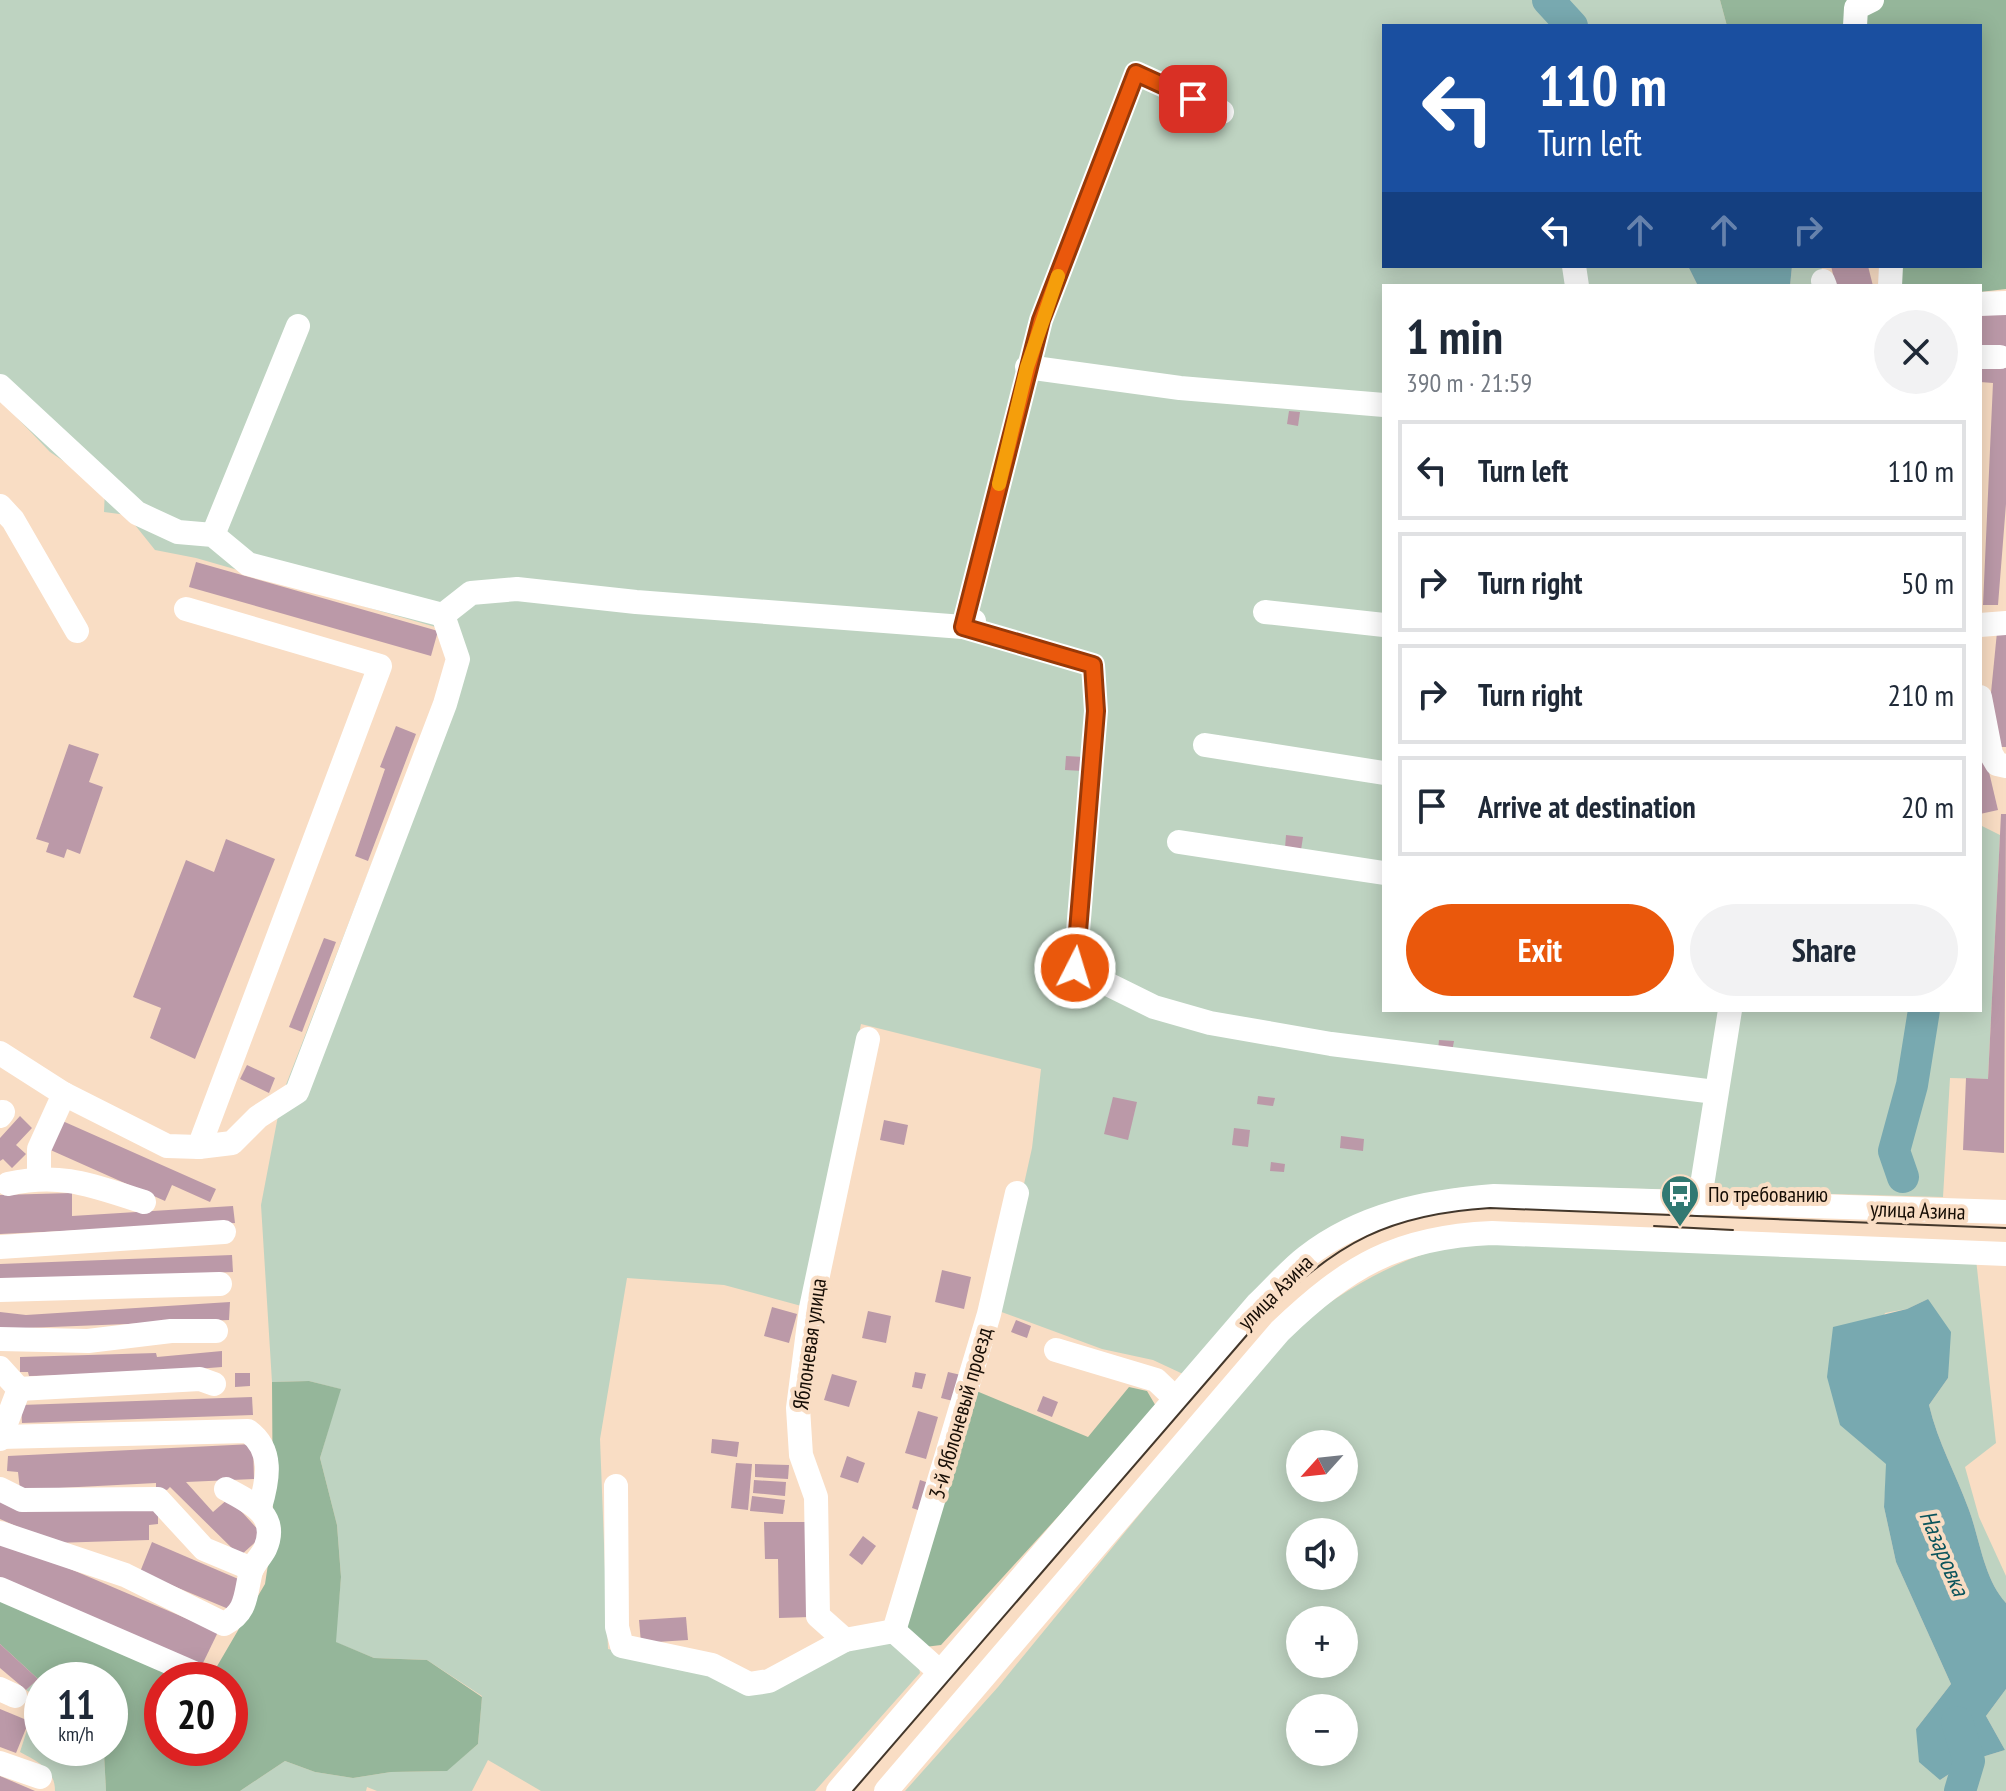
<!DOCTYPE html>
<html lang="en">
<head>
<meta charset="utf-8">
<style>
  :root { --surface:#fff; --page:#f2f2f3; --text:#1f2937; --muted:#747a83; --line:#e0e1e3; --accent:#ea580c }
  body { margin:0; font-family:"PT Sans Narrow",sans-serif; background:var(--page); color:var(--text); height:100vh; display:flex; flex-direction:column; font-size:30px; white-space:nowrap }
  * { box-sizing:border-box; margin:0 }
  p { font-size:26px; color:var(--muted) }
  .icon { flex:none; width:44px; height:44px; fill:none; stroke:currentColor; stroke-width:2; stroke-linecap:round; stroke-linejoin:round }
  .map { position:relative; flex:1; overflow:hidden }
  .panel { position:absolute; left:1382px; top:284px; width:600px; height:728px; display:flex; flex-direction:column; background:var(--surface); border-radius:0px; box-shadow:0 4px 20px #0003 }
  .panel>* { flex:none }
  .banner { position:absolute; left:1382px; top:24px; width:600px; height:244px; border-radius:0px; box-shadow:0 4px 20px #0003; background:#1a4fa0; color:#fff; overflow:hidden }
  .needle { width:52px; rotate:243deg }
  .fabs { position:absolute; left:1286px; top:1430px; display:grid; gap:16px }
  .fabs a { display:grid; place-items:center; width:72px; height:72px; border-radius:50%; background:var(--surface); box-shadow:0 4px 20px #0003; font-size:40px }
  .speed { position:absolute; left:24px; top:1662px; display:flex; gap:16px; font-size:40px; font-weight:700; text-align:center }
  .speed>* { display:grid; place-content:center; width:104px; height:104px; border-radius:50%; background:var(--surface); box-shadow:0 4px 20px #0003; line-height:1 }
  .speed small { font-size:20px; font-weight:400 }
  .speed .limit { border:12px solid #d22; background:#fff; color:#111 }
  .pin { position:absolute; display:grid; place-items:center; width:68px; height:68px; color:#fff; margin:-34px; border-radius:16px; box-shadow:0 4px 12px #0006 }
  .me { position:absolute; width:88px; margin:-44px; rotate:5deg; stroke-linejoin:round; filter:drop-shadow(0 0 6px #0008) }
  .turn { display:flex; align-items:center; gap:28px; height:168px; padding:0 24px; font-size:36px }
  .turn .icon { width:104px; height:104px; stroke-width:2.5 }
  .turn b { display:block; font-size:56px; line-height:68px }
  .lanes { display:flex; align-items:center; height:76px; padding:0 24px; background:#0003; justify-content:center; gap:40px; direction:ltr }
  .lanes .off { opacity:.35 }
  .round { display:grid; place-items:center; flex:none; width:84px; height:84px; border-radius:42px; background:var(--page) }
  .overview { display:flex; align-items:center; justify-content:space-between; height:136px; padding:0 24px }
  h1 { font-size:48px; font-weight:700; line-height:60px }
  .button { display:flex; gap:16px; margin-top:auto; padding:16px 24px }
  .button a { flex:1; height:92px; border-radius:48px; background:var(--accent); color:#fff; font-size:32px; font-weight:700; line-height:92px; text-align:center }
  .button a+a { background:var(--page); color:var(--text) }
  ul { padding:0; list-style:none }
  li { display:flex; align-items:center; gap:24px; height:100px; margin:0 16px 12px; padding:0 8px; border:4px solid var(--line); border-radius:0px }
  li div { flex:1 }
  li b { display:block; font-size:30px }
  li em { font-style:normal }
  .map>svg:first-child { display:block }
  .green { fill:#bed3c1; fill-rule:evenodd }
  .forest { fill:#95b69a }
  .water { fill:#78a9b0 }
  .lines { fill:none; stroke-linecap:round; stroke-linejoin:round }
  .river { stroke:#78a9b0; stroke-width:32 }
  .building { fill:#bb99a8 }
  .minor { stroke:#fff; stroke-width:24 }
  .tram { stroke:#43372b; stroke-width:2 }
  .route-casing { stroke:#983908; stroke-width:20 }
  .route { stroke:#ea580c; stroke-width:14 }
  .slow { stroke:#f59e0b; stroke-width:14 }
  .labels { text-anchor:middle; stroke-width:8; stroke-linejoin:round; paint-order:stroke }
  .poi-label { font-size:22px; fill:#160d05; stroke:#f9ddc4; text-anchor:start }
  .street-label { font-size:22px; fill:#160d05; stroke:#f9ddc4 }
  .water-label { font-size:24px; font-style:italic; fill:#0b545c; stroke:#f9ddc4 }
</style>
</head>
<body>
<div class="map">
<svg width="2006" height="1791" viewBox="0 0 2006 1791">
  <rect width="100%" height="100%" fill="#f9ddc4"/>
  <g class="green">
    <path d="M0,0H1720L1727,26H1384V266H1688L1698,286H1384V1010H1980V825L2000,835L1988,1079L1950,1078L1943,1197L1497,1185L1457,1188L1416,1197L1307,1243L1183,1374L1153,1360L1102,1349L996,1310L1032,1148L1041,1069L861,1024L805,1307L724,1285L627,1278L600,1439L608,1649L711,1674L743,1692L853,1645L892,1642L918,1664L920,1673L815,1791H541L488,1760L472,1791H377L367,1787L366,1791H240L285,1761L315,1772L353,1778L391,1772L446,1771L478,1744L482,1696L427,1660L374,1658L335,1642L341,1577L337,1525L320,1458L340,1389L309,1381L272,1382L261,1205L282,1095L437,695L449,654L439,628L196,558L155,550L127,515L104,512L105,489L50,452L0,400Z"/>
    <path d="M1792,266H1821L1826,286H1790Z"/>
    <path d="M1499,1243L1976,1259L1996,1443L1965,1467L1979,1517L2006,1576V1603C1984,1579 1980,1540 1969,1510C1956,1474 1938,1443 1929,1405L1948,1378L1928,1299L1907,1309L1885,1313L1840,1424L1887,1464L1884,1507L1896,1562L1951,1684L1916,1729L1940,1780L1969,1761L2005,1750L1986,1716L2006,1689V1791H905L998,1687L1289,1332C1336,1296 1385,1264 1443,1248C1460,1243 1481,1244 1499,1243ZM1300,1444H1344V1488H1300ZM1300,1532H1344V1576H1300ZM1300,1620H1344V1664H1300ZM1300,1708H1344V1752H1300Z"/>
    <path d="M59,1673L68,1680H42V1748H62L63,1756L75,1748H98L104,1753L106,1791H55C55,1769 38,1762 20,1752L34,1708L33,1694L26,1690L38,1679Z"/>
  </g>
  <g class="forest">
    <path d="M1720,0H2006V289L1980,292V286H1895L1890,266H1980V26H1727Z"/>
    <path d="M309,1381L341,1389L320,1458L337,1525L341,1577L336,1642L374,1658L427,1660L482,1697L478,1744L447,1771L391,1772L353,1778L315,1772L285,1761L240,1791H106L104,1753L98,1748H110V1680H68L58,1673L38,1679L0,1644V1597L191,1680H162V1748H230V1680H209L265,1584L273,1532L272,1382Z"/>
    <path d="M1129,1387L1147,1391L1157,1408L941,1645L925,1647L910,1638L906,1622L974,1390L1088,1437Z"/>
  </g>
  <g class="water">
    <path d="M1688,266H1792L1790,286H1698Z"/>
    <path d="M1928,1299L1951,1332L1948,1378L1929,1405C1938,1443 1956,1474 1969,1510C1980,1540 1984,1579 2006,1603V1689L1986,1716L2005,1750L1969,1761L1940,1780L1919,1762L1916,1729L1951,1684L1896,1562L1884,1507L1886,1464L1840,1425L1827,1377L1833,1327L1907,1309Z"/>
  </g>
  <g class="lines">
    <g class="river">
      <path d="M1548,0L1572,26"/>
      <path d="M1903,1177L1894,1151L1912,1085L1924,1010"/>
      <path d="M1957,1722L1969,1761L1960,1791"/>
    </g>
  </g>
  <g class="building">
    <path d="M1831,266H1868L1873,286H1836Z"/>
    <rect x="1980" y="311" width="26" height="38"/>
    <path d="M1980,367L2006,368V504L1998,605H1983L1993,383L1980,382Z"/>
    <path d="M1289,411L1300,412L1298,426L1287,424Z"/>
    <path d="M196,562L438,631L431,656L189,587Z"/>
    <path d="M1997,632L2006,633V747H1994L1990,703Z"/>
    <path d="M396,726L416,734L368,861L355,856L385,769L380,767Z"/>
    <path d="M1980,734L1998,810L1980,814Z"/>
    <path d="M69,744L99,754L89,782L103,787L80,854L67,849L64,858L46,852L49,843L36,839Z"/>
    <path d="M1066,756L1084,757L1083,771L1065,770Z"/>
    <path d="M2001,814H2006L2004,1153L1963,1150L1966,1078L1988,1079Z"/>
    <path d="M1286,835L1303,837L1301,850L1285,848Z"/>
    <path d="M226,839L275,859L195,1059L150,1038L161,1008L133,997L186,860L214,872Z"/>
    <path d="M324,938L336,942L302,1032L289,1027Z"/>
    <path d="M1439,1040L1454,1041L1452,1052L1438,1050Z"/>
    <path d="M247,1065L275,1078L269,1093L240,1079Z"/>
    <path d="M1258,1096L1275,1098L1273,1106L1257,1104Z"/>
    <path d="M1113,1097L1137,1102L1128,1140L1104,1134Z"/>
    <path d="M20,1116L32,1128L16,1145L26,1154L12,1168L3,1159L0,1161V1138Z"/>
    <path d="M58,1119L216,1189L210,1202L172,1185L165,1201L46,1148Z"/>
    <path d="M884,1120L908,1125L904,1145L880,1140Z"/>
    <path d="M1234,1128L1250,1130L1248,1147L1232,1145Z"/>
    <path d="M1341,1136L1364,1139L1363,1151L1340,1148Z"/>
    <path d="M1271,1162L1285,1164L1284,1172L1270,1171Z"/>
    <path d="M72,1193V1216L233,1206L235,1223L0,1234V1195Z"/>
    <path d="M232,1255L233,1272L0,1281V1264Z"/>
    <path d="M942,1270L971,1277L964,1309L935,1302Z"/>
    <path d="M230,1302L229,1320L0,1329V1312L26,1315Z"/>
    <path d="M772,1307L797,1314L789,1343L764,1336Z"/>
    <path d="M868,1311L891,1316L886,1343L862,1338Z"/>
    <path d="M1016,1320L1031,1326L1027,1338L1011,1332Z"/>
    <path d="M222,1351V1367L132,1374L29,1376L28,1372H20V1357L156,1353L157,1357Z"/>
    <path d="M915,1372L926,1374L922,1389L912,1387Z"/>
    <path d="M948,1372L961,1375L953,1401L941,1398Z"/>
    <path d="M235,1373H250V1386L235,1387Z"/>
    <path d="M832,1374L857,1381L849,1407L824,1400Z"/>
    <path d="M1043,1396L1058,1402L1052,1417L1037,1411Z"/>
    <path d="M252,1397L253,1415L22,1423L21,1405Z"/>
    <path d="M918,1411L938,1417L926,1459L905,1453Z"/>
    <path d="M712,1439L739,1442L737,1457L711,1453Z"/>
    <path d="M253,1444L254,1479L186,1482L213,1512L229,1498L263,1535L240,1556L170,1487L167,1490L156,1488V1483L20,1490L18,1472L7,1471L8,1456Z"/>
    <path d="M847,1456L865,1463L858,1483L840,1477Z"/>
    <path d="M736,1463L752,1464L748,1510L731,1508Z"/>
    <path d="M755,1464L789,1465L788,1479L755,1477Z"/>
    <path d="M754,1480L786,1482L785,1496L753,1493Z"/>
    <path d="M920,1480L929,1483L921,1511L912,1508Z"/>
    <path d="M752,1496L785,1500L783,1514L750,1511Z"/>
    <path d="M0,1500L158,1505V1524L149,1525V1540L54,1543L0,1519Z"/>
    <path d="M764,1522H808L810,1617L779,1618L778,1559H765Z"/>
    <path d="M863,1536L876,1546L862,1565L849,1555Z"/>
    <path d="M0,1539L218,1632L202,1665L0,1579Z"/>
    <path d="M152,1542L243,1581L231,1610L140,1572Z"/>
    <path d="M686,1617L688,1640L641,1643L639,1620Z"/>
    <path d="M0,1644L38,1679L26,1690L0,1668Z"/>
    <path d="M0,1709L29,1721L16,1753L0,1747Z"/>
    <path d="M0,1776L35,1791H0Z"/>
  </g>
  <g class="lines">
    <g class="minor">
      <path d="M1855,26L1856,8L1872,0"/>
      <path d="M1574,266L1577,286"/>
      <path d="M1823,281L1825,286"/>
      <path d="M1890,286L1891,266"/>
      <path d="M1980,304L2006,303"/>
      <path d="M1980,357H2000"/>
      <path d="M1027,367L1180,388L1384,405"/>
      <path d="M0,386L137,513L178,532L213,535L248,564L443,615"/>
      <path d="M0,506L13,520L77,631"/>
      <path d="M213,535L298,326"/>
      <path d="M1265,612L1384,625"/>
      <path d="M974,621L963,627L1041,320L1136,73L1222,112"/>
      <path d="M1980,625L2006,623"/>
      <path d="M1980,697L1991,754L1997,764L2006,766"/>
      <path d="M1205,745L1384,773"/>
      <path d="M1179,842L1384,873"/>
      <path d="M0,1053L64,1094L167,1146L199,1147L380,666L186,609"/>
      <path d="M0,1116L3,1112"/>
      <path d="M199,1147L232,1143L258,1117L297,1092L445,704L458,659L443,615L471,593L517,589L636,602L963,627L1093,665L1096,711L1075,968L1154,1007L1210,1023L1331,1044L1715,1092"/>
      <path d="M39,1177V1149L64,1094"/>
      <path d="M8,1184C62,1172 93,1186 144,1202"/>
      <path d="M1699,1204L1730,1010"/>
      <path d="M0,1247L224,1232"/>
      <path d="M0,1290L220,1284"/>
      <path d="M0,1339L88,1341L171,1331H216"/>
      <path d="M1056,1350L1156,1380L1177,1400"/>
      <path d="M0,1368L19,1389L0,1439"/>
      <path d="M19,1389L200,1379L214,1384"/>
      <path d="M0,1437L248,1431C274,1450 268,1480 260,1507"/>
      <path d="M616,1486L617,1627L622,1646L712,1665L749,1684L769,1681L845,1640L894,1631L941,1673"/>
      <path d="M0,1489L22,1500L158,1499L204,1549L252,1569"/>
      <path d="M0,1533L125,1575L224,1624C248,1612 245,1594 251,1571C254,1563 261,1557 265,1549C280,1515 250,1502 226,1489"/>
      <path d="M0,1589L203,1677"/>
      <path d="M894,1631L989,1314L1017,1193"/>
      <path d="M845,1640L818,1616L816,1497L801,1455L798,1408L811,1308L868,1039"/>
      <path d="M0,1689L15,1696"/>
      <path d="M0,1763L40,1777"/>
      <path d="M838,1791L1257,1304C1273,1289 1289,1270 1306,1257C1361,1214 1428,1201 1494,1196L2006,1212"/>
      <path d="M886,1791L1280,1331C1348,1266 1397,1237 1492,1233L2006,1254"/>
    </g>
    <g class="tram">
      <path d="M1654,1226L1733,1230"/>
      <path d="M853,1791L1266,1313C1336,1242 1391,1214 1490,1208L2006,1228"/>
    </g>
  </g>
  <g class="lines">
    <defs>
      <path id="route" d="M1075,968L1096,711L1093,665L963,627L1041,320L1136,73L1193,99"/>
    </defs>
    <use href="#route" class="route-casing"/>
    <use href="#route" class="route"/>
    <path class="slow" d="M999,484L1027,367L1058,276"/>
  </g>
  <defs>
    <symbol id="bus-pin" viewBox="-11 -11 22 30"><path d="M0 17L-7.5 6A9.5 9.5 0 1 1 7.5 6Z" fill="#327972" stroke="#f9ddc4"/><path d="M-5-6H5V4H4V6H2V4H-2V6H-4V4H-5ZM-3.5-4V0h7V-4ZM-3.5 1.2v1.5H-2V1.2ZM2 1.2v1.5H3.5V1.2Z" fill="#fff"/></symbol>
  </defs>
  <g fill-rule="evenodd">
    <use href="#bus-pin" x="1658" y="1172" width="44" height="60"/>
  </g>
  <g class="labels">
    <g class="poi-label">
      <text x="1708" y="1202">По требованию</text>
    </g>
    <g class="street-label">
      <text transform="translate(1918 1210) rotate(2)" y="8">улица Азина</text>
      <text transform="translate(1275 1292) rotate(-45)" y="8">улица Азина</text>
      <text transform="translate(809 1344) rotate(-82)" y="8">Яблоневая улица</text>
      <text transform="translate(960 1413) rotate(-74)" y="8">3-й Яблоневый проезд</text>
    </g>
    <g class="water-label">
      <text transform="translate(1944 1553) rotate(67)" y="8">Назаровка</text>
    </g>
  </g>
</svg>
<div class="fabs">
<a><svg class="needle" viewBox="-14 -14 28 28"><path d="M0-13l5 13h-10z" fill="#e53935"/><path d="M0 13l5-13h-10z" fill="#747a83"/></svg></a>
<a><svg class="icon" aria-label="sound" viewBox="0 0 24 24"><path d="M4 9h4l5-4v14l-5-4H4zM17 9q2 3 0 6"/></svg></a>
<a>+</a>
<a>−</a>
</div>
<div class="speed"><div>11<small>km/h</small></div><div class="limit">20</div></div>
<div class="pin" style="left:1193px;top:99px;background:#d93025"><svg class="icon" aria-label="arrive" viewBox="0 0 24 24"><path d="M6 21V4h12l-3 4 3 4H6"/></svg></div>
<svg class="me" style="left:1075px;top:968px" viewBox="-20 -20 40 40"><circle r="17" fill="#ea580c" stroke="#fff" stroke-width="3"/><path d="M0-11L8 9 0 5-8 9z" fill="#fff"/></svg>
<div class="banner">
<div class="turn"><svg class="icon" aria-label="left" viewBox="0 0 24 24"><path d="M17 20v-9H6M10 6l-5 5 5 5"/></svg><div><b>110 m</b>Turn left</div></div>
<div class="lanes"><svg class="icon" aria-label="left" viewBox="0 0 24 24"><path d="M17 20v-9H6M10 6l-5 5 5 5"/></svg><svg class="icon off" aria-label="ahead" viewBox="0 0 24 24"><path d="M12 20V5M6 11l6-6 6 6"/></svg><svg class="icon off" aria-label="ahead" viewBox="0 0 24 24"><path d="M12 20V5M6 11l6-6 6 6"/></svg><svg class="icon off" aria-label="right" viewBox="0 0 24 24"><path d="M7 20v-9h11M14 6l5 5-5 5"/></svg></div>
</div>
<section class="panel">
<div class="overview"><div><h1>1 min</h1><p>390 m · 21:59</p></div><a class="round"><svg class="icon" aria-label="close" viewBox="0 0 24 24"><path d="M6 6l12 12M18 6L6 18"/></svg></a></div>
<ul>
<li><svg class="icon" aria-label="left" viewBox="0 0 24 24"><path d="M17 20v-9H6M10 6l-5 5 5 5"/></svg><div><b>Turn left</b></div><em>110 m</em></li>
<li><svg class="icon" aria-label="right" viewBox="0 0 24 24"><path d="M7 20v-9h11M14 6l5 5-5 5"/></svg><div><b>Turn right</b></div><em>50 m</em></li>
<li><svg class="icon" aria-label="right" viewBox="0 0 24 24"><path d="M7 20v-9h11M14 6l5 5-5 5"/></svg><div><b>Turn right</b></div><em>210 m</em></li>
<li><svg class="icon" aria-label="arrive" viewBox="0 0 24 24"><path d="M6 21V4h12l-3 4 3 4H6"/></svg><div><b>Arrive at destination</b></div><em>20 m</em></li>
</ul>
<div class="button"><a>Exit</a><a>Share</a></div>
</section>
</div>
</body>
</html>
